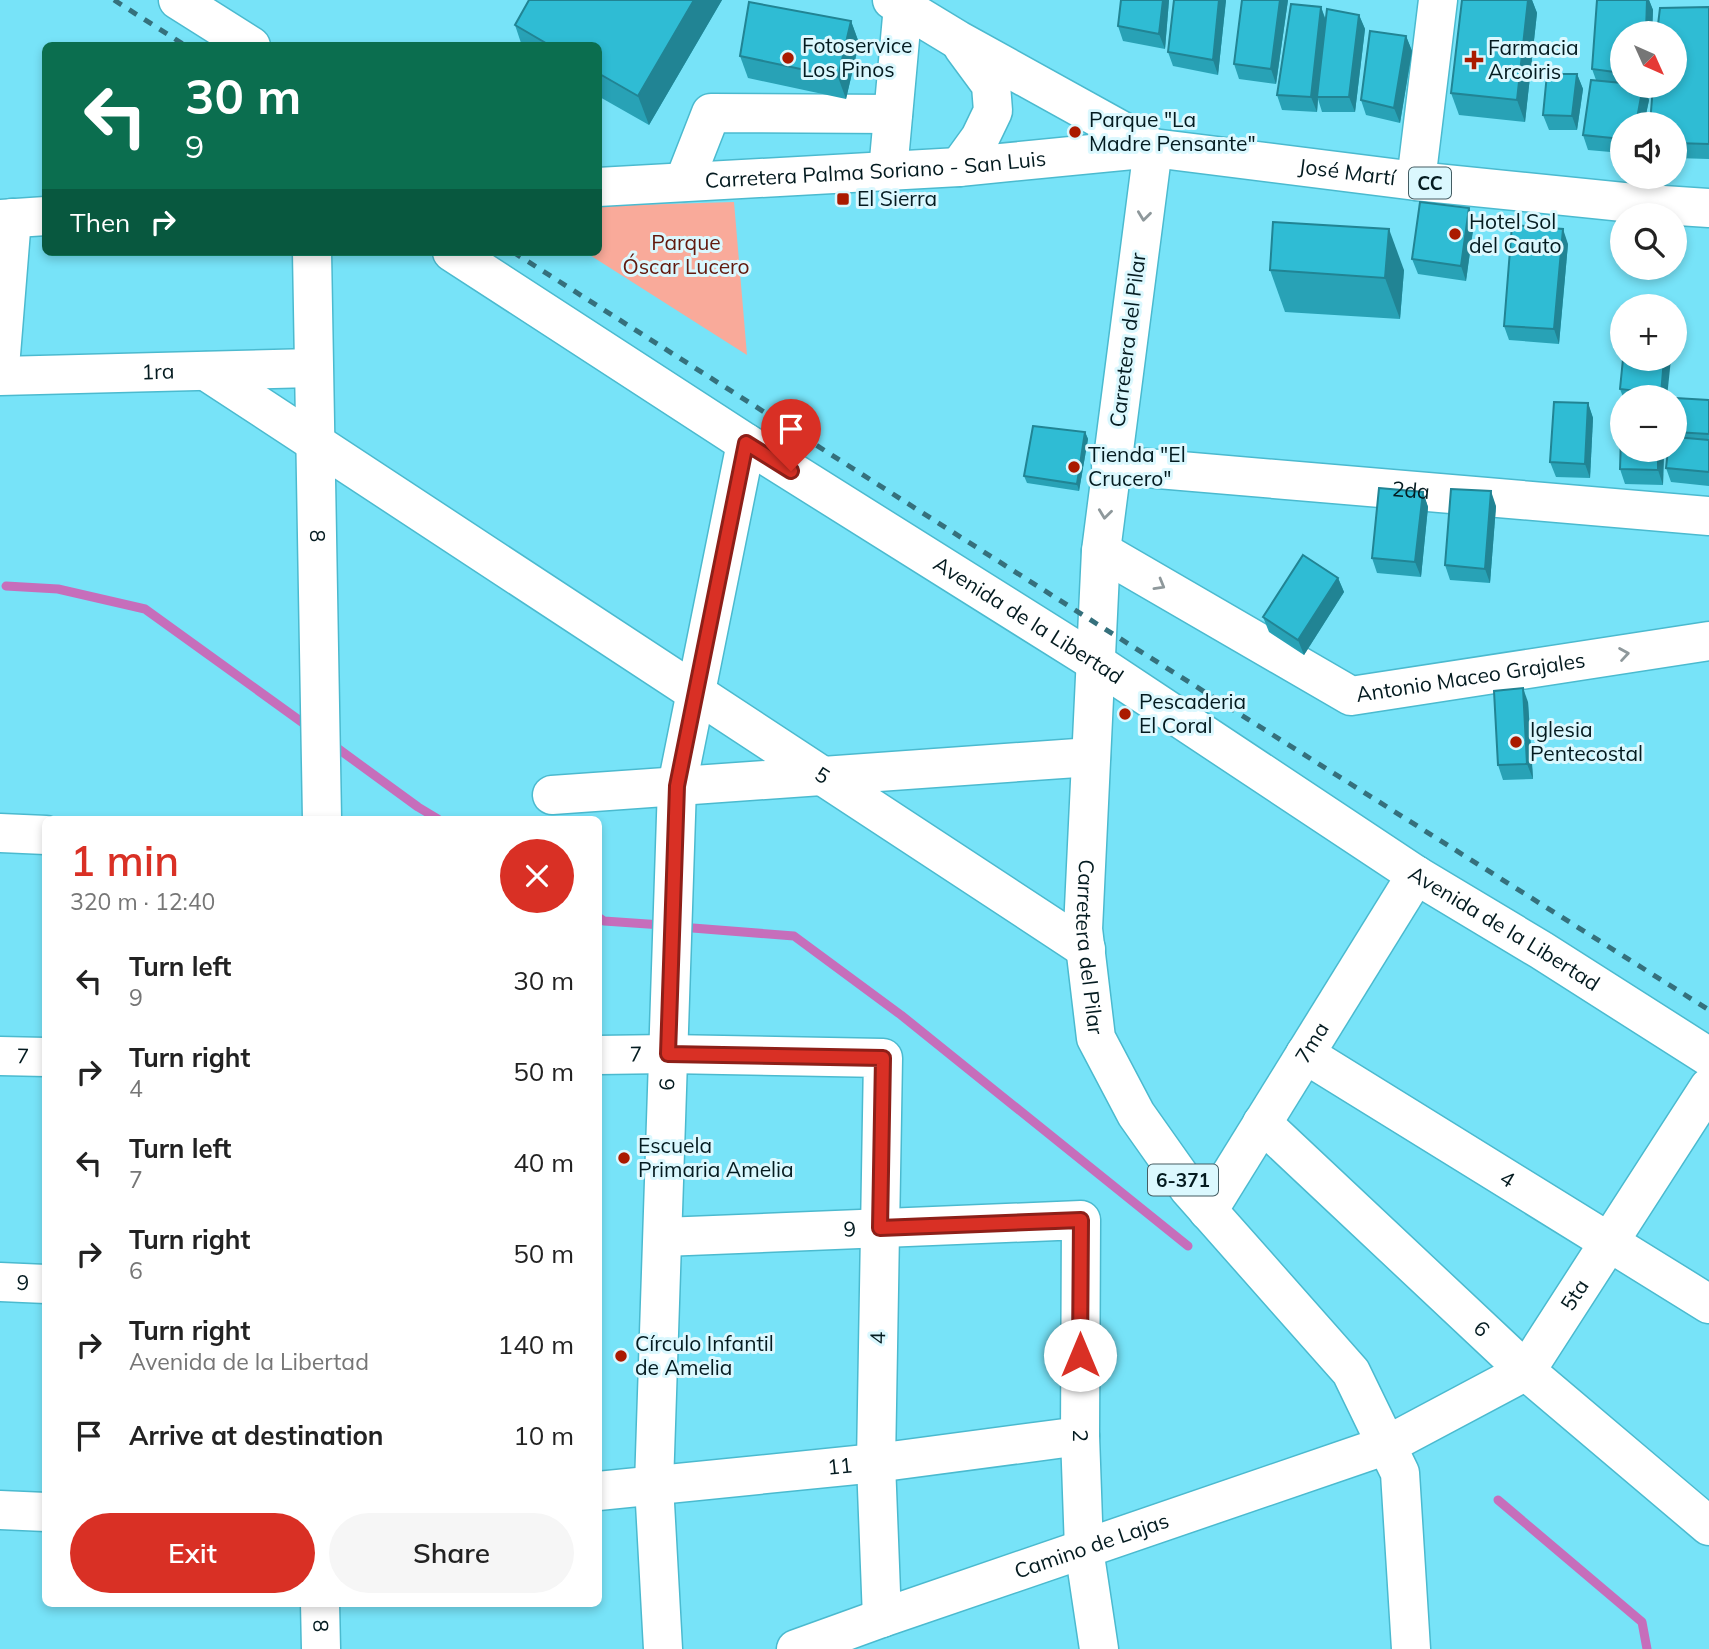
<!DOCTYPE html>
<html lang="en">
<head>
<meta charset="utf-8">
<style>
  :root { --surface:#fff; --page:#f6f6f6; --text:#222; --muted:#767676; --accent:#d93025 }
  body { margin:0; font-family:Mulish,sans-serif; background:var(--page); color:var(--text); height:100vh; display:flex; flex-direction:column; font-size:26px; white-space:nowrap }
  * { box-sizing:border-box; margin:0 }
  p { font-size:23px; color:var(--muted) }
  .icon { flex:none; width:38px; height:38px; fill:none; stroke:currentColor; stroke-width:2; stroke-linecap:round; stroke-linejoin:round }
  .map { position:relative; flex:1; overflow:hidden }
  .sheet { position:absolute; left:42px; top:816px; width:560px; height:791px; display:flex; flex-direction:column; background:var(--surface); border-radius:10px; box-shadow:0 4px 10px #0003 }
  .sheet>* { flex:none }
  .banner { position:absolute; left:42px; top:42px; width:560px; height:214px; border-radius:10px; box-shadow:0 4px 10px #0003; background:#0b6e4f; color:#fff; overflow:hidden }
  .needle { width:46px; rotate:135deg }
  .controls { position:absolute; left:1610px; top:21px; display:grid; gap:14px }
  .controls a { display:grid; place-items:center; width:77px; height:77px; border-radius:50%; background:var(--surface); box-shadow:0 4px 10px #0003; font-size:35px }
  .pin { position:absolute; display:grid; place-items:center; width:60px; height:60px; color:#fff; margin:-72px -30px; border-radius:50% 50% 50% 0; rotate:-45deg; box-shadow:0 0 7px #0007 }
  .pin .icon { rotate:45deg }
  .me { position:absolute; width:77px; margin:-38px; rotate:0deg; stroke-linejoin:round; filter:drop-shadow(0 0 5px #0008) }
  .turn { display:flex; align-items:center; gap:24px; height:147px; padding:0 28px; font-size:32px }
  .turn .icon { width:91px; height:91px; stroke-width:2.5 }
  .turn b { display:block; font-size:49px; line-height:60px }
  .then { display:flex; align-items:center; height:66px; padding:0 28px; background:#0003; gap:14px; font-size:26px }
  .round { display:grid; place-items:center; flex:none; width:74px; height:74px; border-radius:37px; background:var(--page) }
  .head { display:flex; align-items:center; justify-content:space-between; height:119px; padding:0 28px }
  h1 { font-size:42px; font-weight:600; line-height:52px; color:var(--accent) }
  .cta { display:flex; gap:14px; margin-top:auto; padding:14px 28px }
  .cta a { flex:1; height:80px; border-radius:42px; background:var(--accent); color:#fff; font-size:28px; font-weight:600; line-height:80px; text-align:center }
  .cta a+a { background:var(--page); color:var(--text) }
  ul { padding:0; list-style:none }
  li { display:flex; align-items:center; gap:21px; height:91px; padding:0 28px }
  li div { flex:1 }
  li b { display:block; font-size:26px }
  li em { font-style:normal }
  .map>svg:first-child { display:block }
  .green { fill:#f9aa9a }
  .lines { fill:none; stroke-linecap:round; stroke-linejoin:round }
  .stream { stroke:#c66ebb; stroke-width:9 }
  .minor-casing { stroke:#4bbacf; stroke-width:41 }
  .major-casing { stroke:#4bbacf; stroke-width:41 }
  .minor { stroke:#fff; stroke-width:38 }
  .major { stroke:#fff; stroke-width:38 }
  .rail { stroke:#35707c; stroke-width:5; stroke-dasharray:9 9; stroke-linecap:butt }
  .wall { fill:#28a2b6 }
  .shaded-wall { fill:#218494 }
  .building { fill:#2fbcd4; stroke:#218494; stroke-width:2 }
  .oneway { stroke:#8e989b }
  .route-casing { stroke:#8d1f18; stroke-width:18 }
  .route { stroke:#d93025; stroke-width:12 }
  .poi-dot { fill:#aa1a00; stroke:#dbf8fe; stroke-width:2.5 }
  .labels { text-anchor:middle; stroke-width:6; stroke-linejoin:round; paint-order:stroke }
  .shield { fill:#dbf8fe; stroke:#445d63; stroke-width:2 }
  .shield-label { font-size:19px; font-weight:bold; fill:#041b20 }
  .poi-label { font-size:21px; fill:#041b20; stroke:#dbf8fe; text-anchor:start }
  .street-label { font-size:21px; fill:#041b20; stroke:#dbf8fe }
  .park-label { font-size:21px; fill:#62190d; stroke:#dbf8fe }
</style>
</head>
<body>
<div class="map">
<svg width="1709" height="1649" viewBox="0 0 1709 1649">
  <rect width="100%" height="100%" fill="#77e3f8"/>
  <path class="green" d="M734,202L747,355L585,252H598L599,206Z"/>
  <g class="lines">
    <g class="stream">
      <path d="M6,586L58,589L145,609L310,728"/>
      <path d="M333,745L418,807L438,819"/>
      <path d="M598,917L604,921L662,925"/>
      <path d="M680,927L794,936L901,1015L1188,1246"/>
      <path d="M1498,1500L1642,1622L1647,1649"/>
    </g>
    <defs>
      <g id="minor">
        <path d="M178,0L251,46"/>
        <path d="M888,171L903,6"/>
        <path d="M1416,181L1438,0"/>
        <path d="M684,182L711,113L893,114"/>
        <path id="s1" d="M312,252L322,819"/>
        <path d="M0,367L12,218"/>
        <path id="s2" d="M206,371L1086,949"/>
        <path id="s3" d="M0,376L313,368"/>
        <path id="s4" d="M1111,465L1709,516"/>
        <path d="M552,795L1091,757"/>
        <path d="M0,833L46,835"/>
        <path id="s5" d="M1305,1054L1709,1304"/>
        <path id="s6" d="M598,1055L668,1054L883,1058L876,1463L882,1618"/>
        <path id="s7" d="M0,1056L46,1057"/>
        <path id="s8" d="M1262,1123L1526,1371L1709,1526"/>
        <path id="s9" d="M1208,1211L1416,875"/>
        <path id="s10" d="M663,1237L1081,1220L1080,1436L1084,1549L1099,1649"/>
        <path id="s11" d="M0,1282L46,1284"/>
        <path id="s12" d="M598,1491L876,1463L1080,1436"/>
        <path d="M0,1510L46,1512"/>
        <path id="s13" d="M320,1603L321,1649"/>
        <path id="s14" d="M663,1649L654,1485L677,786L746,443"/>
        <path id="s15" d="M796,1649L882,1618L1387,1445L1526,1371L1709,1087"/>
      </g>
      <g id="major">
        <path d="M892,0L958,40L1153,148"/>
        <path id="s16" d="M1153,148L1101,551L1083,929L1096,1038L1136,1114L1189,1189L1351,1372L1400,1473L1411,1649"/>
        <path d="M959,167L980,138L993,111L991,85L963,47"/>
        <path id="s17" d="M598,187L959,167L1153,148L1416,181L1633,203L1709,208"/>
        <path d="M0,219L46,216"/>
        <path id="s18" d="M452,252L746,443L1095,662L1416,875L1541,950L1709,1057"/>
        <path id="s19" d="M1101,551L1351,696L1709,641"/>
      </g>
    </defs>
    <use href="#minor" class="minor-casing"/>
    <use href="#major" class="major-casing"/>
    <use href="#minor" class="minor"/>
    <use href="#major" class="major"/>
    <g class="rail">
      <path d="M114,0L186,46"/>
      <path d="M513,252L1097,624L1709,1010"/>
    </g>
  </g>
  <g class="wall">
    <path d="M529,0H722L649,125L598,96V46H522L515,25Z"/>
    <path d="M1121,0H1169L1165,49L1123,41L1118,26Z"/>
    <path d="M1226,0L1218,75L1173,66L1168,52Z"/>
    <path d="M1288,0L1276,84L1239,79L1234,64Z"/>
    <path d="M1462,0H1532L1537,13L1525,122L1459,115L1451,93Z"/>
    <path d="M1597,0H1649L1653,10L1652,33H1622V86H1650L1649,91H1646L1649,100L1644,124H1622V153L1588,150L1583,135L1591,80H1596L1592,69Z"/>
    <path d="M1321,7L1326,20L1359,15L1365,29L1355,112H1322L1318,99L1317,112L1282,110L1277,95Z"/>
    <path d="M1709,7V159L1675,158V124Z"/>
    <path d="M851,21L859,43L846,99L748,78L740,56Z"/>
    <path d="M1406,36L1412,51L1400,123L1366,115L1361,100Z"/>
    <path d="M1577,74L1583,89L1577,130H1549L1543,115Z"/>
    <path d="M1469,208L1474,223L1466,281L1418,274L1412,259Z"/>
    <path d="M1568,244L1559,344L1509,340L1504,326Z"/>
    <path d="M1270,270H1404L1400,319L1285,312Z"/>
    <path d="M1623,359L1667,397H1623L1620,389Z"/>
    <path d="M1709,400V486L1671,482L1666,468L1675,450V404Z"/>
    <path d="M1588,403L1593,418L1590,478L1556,477L1550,462Z"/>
    <path d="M1085,432L1088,439L1079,491L1027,483L1024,476Z"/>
    <path d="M1622,450H1664L1663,485L1625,484L1620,469Z"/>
    <path d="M1423,492L1428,507L1421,577L1377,573L1372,558Z"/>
    <path d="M1496,506L1490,583L1450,580L1445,565Z"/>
    <path d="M1338,578L1344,592L1304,655L1269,632L1263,617Z"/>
    <path d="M1528,702L1533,779L1503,780L1498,765Z"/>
  </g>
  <g class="shaded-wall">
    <path d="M694,0H722L649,125L638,96Z"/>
    <path d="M1163,0H1169L1165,49L1159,34Z"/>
    <path d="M1219,0H1226L1218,75L1213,60Z"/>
    <path d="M1280,0H1288L1276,84L1271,69Z"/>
    <path d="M1528,0H1532L1537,13L1525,122L1517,100Z"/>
    <path d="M1647,0H1649L1653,10L1652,33H1646Z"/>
    <path d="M1321,7L1326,22L1317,97L1318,99L1317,112L1311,97Z"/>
    <path d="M1359,15L1365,29L1355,112L1349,97Z"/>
    <path d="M851,21L859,43L846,99L838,77Z"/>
    <path d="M1406,36L1412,51L1400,123L1394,108Z"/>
    <path d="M1577,74L1583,89L1577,130L1572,116Z"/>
    <path d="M1643,86L1649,100L1644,124H1636Z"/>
    <path d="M1469,208L1474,223L1466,281L1461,266Z"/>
    <path d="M1389,229L1404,270L1400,319L1385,278Z"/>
    <path d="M1563,229L1568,244L1559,344L1554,329Z"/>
    <path d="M1664,359H1671L1667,397H1662L1661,394Z"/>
    <path d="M1588,403L1593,418L1590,478L1585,464Z"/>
    <path d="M1085,432L1088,439L1079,491L1077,484Z"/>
    <path d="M1658,450H1664L1663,485L1658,470Z"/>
    <path d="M1491,491L1496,506L1490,583L1485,569Z"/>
    <path d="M1423,492L1428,507L1421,577L1415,562Z"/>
    <path d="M1338,578L1344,592L1304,655L1298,640Z"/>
    <path d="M1523,688L1528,702L1533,779L1527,764Z"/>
  </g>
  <g class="building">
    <path d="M529,0H694L638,96L598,73V46H551L515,25Z"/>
    <path d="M1121,0H1163L1159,34L1118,26Z"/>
    <path d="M1174,0H1219L1213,60L1168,52Z"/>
    <path d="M1242,0H1280L1271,69L1234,64Z"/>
    <path d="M1462,0H1528L1517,100L1451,93Z"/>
    <path d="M1597,0H1647L1646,33H1622V73L1592,69Z"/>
    <path d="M749,2L851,21L838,77L740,56Z"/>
    <path d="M1291,4L1321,7L1311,97L1277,95Z"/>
    <path d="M1709,7V144L1675,143V124H1650L1653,86H1675V33H1657L1660,8Z"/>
    <path d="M1327,9L1359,15L1349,97H1317Z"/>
    <path d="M1370,31L1406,36L1394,108L1361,100Z"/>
    <path d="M1547,74H1577L1572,116L1543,115Z"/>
    <path d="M1591,80L1622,83V86H1643L1636,124H1622V139L1583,135Z"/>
    <path d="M1420,202L1469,208L1461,266L1412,259Z"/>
    <path d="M1273,222L1389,229L1385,278L1270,270Z"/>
    <path d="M1512,225L1563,229L1554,329L1504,326Z"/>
    <path d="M1623,359H1664L1661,394L1620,389Z"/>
    <path d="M1675,398L1709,400V434L1675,432Z"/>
    <path d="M1554,402L1588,403L1585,464L1550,462Z"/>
    <path d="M1622,404V450H1658V470L1620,469Z"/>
    <path d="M1033,426L1085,432L1077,484L1024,476Z"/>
    <path d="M1675,437L1709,440V472L1666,468L1668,450H1675Z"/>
    <path d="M1379,488L1423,492L1415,562L1372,558Z"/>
    <path d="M1451,489L1491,491L1485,569L1445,565Z"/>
    <path d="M1303,555L1338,578L1298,640L1263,617Z"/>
    <path d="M1523,688L1527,764L1498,765L1494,691Z"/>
  </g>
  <defs><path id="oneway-chevron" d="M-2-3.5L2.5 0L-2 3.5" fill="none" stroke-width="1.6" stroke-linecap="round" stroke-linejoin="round" transform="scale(1.75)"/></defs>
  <g class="oneway">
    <use href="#oneway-chevron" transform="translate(1144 216) rotate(97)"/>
    <use href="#oneway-chevron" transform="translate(1105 514) rotate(97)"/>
    <use href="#oneway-chevron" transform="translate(1160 585) rotate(30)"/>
    <use href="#oneway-chevron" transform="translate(1624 654) rotate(-9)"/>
  </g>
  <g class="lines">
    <defs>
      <path id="route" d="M791,471L746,443L677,786L668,1054L883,1058L880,1228L1081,1220L1080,1355"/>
    </defs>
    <use href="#route" class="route-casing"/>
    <use href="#route" class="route"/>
  </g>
  <g class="poi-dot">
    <circle cx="788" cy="58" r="7"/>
    <path d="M1470.5 49.5h7v7h7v7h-7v7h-7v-7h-7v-7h7z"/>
    <circle cx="1075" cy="132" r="7"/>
    <rect x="836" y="192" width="14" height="14" rx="3.5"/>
    <circle cx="1455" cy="234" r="7"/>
    <circle cx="1074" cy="467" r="7"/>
    <circle cx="1125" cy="714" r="7"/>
    <circle cx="1516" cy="742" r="7"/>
    <circle cx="624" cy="1158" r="7"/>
    <circle cx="621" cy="1356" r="7"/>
  </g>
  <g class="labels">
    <g class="shield">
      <rect x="1409" y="167.5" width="42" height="31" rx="5"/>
      <rect x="1148" y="1164.5" width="70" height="31" rx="5"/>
    </g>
    <g class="shield-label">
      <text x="1430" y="190">CC</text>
      <text x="1183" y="1187">6-371</text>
    </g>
    <g class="poi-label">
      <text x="802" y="53">Fotoservice<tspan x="802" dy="24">Los Pinos</tspan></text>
      <text x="1488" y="55">Farmacia<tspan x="1488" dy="24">Arcoiris</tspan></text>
      <text x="1089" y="127">Parque "La<tspan x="1089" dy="24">Madre Pensante"</tspan></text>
      <text x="857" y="206">El Sierra</text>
      <text x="1469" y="229">Hotel Sol<tspan x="1469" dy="24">del Cauto</tspan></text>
      <text x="1088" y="462">Tienda "El<tspan x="1088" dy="24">Crucero"</tspan></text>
      <text x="1139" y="709">Pescaderia<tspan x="1139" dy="24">El Coral</tspan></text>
      <text x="1530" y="737">Iglesia<tspan x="1530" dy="24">Pentecostal</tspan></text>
      <text x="638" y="1153">Escuela<tspan x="638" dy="24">Primaria Amelia</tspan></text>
      <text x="635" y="1351">Círculo Infantil<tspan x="635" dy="24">de Amelia</tspan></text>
    </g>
    <g class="street-label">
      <text dy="7" stroke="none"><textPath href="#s17" startOffset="278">Carretera Palma Soriano - San Luis</textPath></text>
      <text dy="7" stroke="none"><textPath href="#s17" startOffset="752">José Martí</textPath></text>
      <text transform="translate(1128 340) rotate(-83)" y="7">Carretera del Pilar</text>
      <text dy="7" stroke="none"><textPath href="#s3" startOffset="158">1ra</textPath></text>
      <text dy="7" stroke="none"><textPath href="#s4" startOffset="301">2da</textPath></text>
      <text dy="7" stroke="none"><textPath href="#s1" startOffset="284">8</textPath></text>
      <text dy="7" stroke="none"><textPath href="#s18" startOffset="684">Avenida de la Libertad</textPath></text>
      <text dy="7" stroke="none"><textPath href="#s19" startOffset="410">Antonio Maceo Grajales</textPath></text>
      <text dy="7" stroke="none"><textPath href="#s2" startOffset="737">5</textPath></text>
      <text dy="7" stroke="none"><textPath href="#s18" startOffset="1251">Avenida de la Libertad</textPath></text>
      <text dy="7" stroke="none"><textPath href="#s16" startOffset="803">Carretera del Pilar</textPath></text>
      <text dy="7" stroke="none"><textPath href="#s9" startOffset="198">7ma</textPath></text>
      <text dy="7" stroke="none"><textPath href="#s6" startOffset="38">7</textPath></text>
      <text dy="7" stroke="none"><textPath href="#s7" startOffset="23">7</textPath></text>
      <text dy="7" stroke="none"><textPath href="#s14" startOffset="565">6</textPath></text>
      <text dy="7" stroke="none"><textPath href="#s5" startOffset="238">4</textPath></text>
      <text dy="7" stroke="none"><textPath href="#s10" startOffset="187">9</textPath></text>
      <text dy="7" stroke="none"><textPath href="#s11" startOffset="23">9</textPath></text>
      <text dy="7" stroke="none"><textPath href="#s15" startOffset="873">5ta</textPath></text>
      <text dy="7" stroke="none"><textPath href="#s8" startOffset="301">6</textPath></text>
      <text transform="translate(878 1338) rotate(-89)" y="7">4</text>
      <text dy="7" stroke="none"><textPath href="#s10" startOffset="634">2</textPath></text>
      <text dy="7" stroke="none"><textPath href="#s12" startOffset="243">11</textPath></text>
      <text dy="7" stroke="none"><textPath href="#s15" startOffset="313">Camino de Lajas</textPath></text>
      <text dy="7" stroke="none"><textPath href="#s13" startOffset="23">8</textPath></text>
    </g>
    <g class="park-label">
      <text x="686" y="250">Parque<tspan x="686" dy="24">Óscar Lucero</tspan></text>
    </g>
  </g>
</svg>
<div class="controls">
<a><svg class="needle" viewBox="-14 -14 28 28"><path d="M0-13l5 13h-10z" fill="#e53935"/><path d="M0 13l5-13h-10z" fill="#767676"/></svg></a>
<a><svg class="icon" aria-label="sound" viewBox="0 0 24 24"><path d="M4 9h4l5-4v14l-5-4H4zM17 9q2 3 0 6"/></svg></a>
<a><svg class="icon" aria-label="search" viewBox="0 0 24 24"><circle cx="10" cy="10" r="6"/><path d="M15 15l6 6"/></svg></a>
<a>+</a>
<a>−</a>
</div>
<div class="pin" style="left:791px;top:471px;background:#d93025"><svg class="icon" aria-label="arrive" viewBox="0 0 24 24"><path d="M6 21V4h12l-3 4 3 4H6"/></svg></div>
<svg class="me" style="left:1080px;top:1355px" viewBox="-20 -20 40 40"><circle r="19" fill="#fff"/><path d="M0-13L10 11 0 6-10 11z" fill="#d93025"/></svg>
<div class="banner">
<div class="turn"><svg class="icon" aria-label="left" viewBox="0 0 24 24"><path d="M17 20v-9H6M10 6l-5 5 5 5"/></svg><div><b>30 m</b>9</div></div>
<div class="then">Then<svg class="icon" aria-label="right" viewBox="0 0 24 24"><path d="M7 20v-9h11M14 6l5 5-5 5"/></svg></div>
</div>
<section class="sheet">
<div class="head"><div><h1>1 min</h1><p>320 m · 12:40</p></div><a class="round" style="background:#d93025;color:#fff"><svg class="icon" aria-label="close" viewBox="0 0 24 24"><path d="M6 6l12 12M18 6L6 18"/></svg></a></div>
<ul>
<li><svg class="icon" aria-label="left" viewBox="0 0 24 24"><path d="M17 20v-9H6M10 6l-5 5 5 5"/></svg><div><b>Turn left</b><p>9</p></div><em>30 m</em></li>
<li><svg class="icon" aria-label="right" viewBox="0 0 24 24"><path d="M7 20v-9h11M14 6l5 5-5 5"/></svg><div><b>Turn right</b><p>4</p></div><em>50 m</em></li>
<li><svg class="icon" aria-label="left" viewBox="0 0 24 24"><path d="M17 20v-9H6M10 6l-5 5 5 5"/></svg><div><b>Turn left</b><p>7</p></div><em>40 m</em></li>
<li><svg class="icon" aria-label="right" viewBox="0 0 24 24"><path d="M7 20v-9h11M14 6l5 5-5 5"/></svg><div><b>Turn right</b><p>6</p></div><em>50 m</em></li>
<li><svg class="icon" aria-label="right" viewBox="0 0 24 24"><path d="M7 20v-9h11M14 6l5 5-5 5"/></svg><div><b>Turn right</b><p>Avenida de la Libertad</p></div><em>140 m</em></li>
<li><svg class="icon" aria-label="arrive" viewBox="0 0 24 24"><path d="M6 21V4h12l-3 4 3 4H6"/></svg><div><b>Arrive at destination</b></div><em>10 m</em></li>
</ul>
<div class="cta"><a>Exit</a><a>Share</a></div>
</section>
</div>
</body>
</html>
